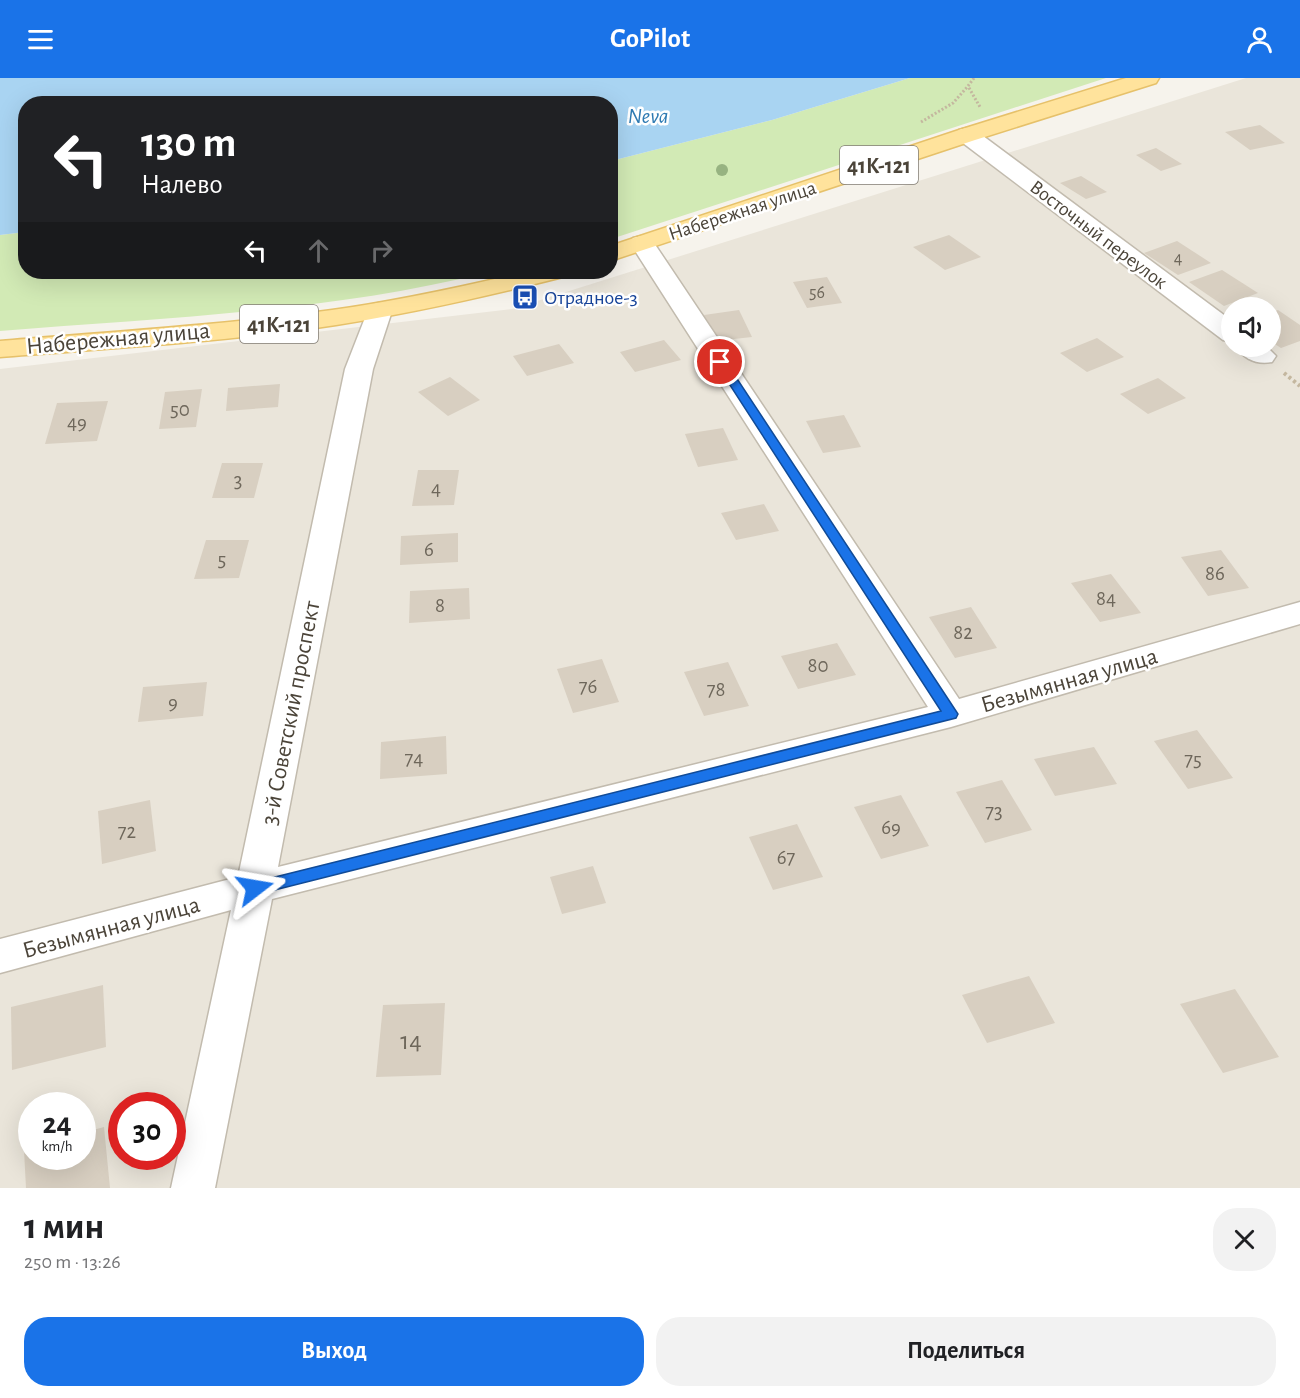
<!DOCTYPE html>
<html lang="ru">
<head>
<meta charset="utf-8">
<style>
  :root { --surface:#fff; --page:#f2f2f2; --text:#202124; --muted:#757577; --accent:#1a73e8 }
  body { margin:0; font-family:"Alegreya Sans",sans-serif; background:var(--page); color:var(--text); height:100vh; display:flex; flex-direction:column; font-size:22px; white-space:nowrap }
  * { box-sizing:border-box; margin:0 }
  p { font-size:20px; color:var(--muted) }
  .icon { flex:none; width:33px; height:33px; fill:none; stroke:currentColor; stroke-width:2; stroke-linecap:round; stroke-linejoin:round }
  .map { position:relative; height:1110px; overflow:hidden }
  .drawer { display:flex; flex-direction:column; background:var(--surface); flex:1 }
  .drawer>* { flex:none }
  .banner { position:absolute; left:18px; top:18px; width:600px; height:183px; border-radius:24px; box-shadow:0 6px 24px #0002; background:#202124; color:#fff; overflow:hidden }
  .controls { position:absolute; left:1221px; top:219px; display:grid; gap:12px }
  .controls a { display:grid; place-items:center; width:60px; height:60px; border-radius:50%; background:var(--surface); box-shadow:0 6px 24px #0002; font-size:30px }
  .speed { position:absolute; left:18px; top:1014px; display:flex; gap:12px; font-size:30px; font-weight:700; text-align:center }
  .speed>* { display:grid; place-content:center; width:78px; height:78px; border-radius:50%; background:var(--surface); box-shadow:0 6px 24px #0002; line-height:1 }
  .speed small { font-size:15px; font-weight:400 }
  .speed .limit { border:9px solid #d22; background:#fff; color:#111 }
  .pin { position:absolute; display:grid; place-items:center; width:51px; height:51px; color:#fff; margin:-26px; border:3px solid #fff; border-radius:50%; box-shadow:0 2px 6px #0007 }
  .me { position:absolute; width:66px; margin:-33px; rotate:76deg; stroke-linejoin:round; filter:drop-shadow(0 0 4px #0008) }
  .turn { display:flex; align-items:center; gap:21px; height:126px; padding:0 24px; font-size:27px }
  .turn .icon { width:78px; height:78px; stroke-width:2.5 }
  .turn b { display:block; font-size:42px; line-height:51px }
  .lanes { display:flex; align-items:center; height:57px; padding:0 24px; background:#0003; justify-content:center; gap:30px; direction:ltr }
  .lanes .off { opacity:.35 }
  .round { display:grid; place-items:center; flex:none; width:63px; height:63px; border-radius:24px; background:var(--page) }
  .head { display:flex; align-items:center; justify-content:space-between; height:102px; padding:0 24px }
  h1 { font-size:36px; font-weight:700; line-height:45px }
  .cta { display:flex; gap:12px; margin-top:auto; padding:12px 24px }
  .cta a { flex:1; height:69px; border-radius:24px; background:var(--accent); color:#fff; font-size:24px; font-weight:700; line-height:69px; text-align:center }
  .cta a+a { background:var(--page); color:var(--text) }
  header { display:flex; justify-content:space-between; align-items:center; height:78px; padding:0 24px; background:var(--accent); color:#fff; font-size:27px; font-weight:700 }
  .map>svg:first-child { display:block }
  .residential { fill:#eae5da; fill-rule:evenodd }
  .green { fill:#d2eab5 }
  .water { fill:#a9d4f2 }
  .building { fill:#d8cfc1 }
  .lines { fill:none; stroke-linecap:round; stroke-linejoin:round }
  .minor-casing { stroke:#c2bbae; stroke-width:3 }
  .major-casing { stroke:#e6c16a; stroke-width:3 }
  .path-far1 { stroke:#c4b79f; stroke-width:3; stroke-dasharray:2 2; stroke-linecap:butt }
  .path { stroke:#c4b79f; stroke-width:4; stroke-dasharray:3 3; stroke-linecap:butt }
  .minor { fill:#fff; fill-rule:evenodd }
  .major { fill:#ffe39c; fill-rule:evenodd }
  .tree { fill:#97b381 }
  .route { fill:#1a73e8; stroke:#114b97; stroke-width:1.5 }
  .labels { text-anchor:middle; stroke-width:5; stroke-linejoin:round; paint-order:stroke }
  .far-number-label { font-size:18px; fill:#6e675b }
  .far-street-label { font-size:20px; fill:#4b4439; stroke:#fff }
  .far-transit-label { font-size:20px; fill:#164399; stroke:#fff; text-anchor:start }
  .number-label { font-size:21px; fill:#6e675b }
  .far-water-label { font-size:22px; font-style:italic; fill:#2e7ab2; stroke:#fff }
  .shield { fill:#fff; stroke:#817c74; stroke-width:1.5 }
  .shield-label { font-size:22px; font-weight:bold; fill:#4b4439 }
  .street-label { font-size:24px; fill:#4b4439; stroke:#fff }
  .near-number-label { font-size:26px; fill:#6e675b }
</style>
</head>
<body>
<header><svg class="icon" aria-label="menu" viewBox="0 0 24 24"><path d="M4 6h16M4 12h16M4 18h16"/></svg>GoPilot<svg class="icon" aria-label="person" viewBox="0 0 24 24"><circle cx="12" cy="8" r="4"/><path d="M4 21q1-7 8-7t8 7"/></svg></header>
<div class="map">
<svg width="1300" height="1110" viewBox="0 0 1300 1110">
  <rect width="100%" height="100%" fill="#f6f3ec"/>
  <path class="residential" d="M1246,0H1300V1110H0V291L512,231ZM1232,230H1270V268H1232ZM32,1028H82V1078H32ZM122,1028H172V1078H122Z"/>
  <g class="green">
    <path d="M910,0H1106L611,161V83L772,42Z"/>
    <path d="M25,154L26,194H489C330,234 163,240 0,253V157Z"/>
  </g>
  <path class="water" d="M0,0H910L772,42L611,83L610,26H26L25,154L0,157Z"/>
  <g class="building">
    <path d="M1260,47L1285,65L1250,72L1225,54Z"/>
    <path d="M1156,70L1182,86L1161,93L1136,77Z"/>
    <path d="M1081,98L1107,114L1086,121L1060,105Z"/>
    <path d="M949,157L981,179L945,192L913,169Z"/>
    <path d="M1177,163L1211,185L1178,197L1144,175Z"/>
    <path d="M1222,192L1258,215L1224,228L1189,204Z"/>
    <path d="M827,199L842,225L807,230L793,204Z"/>
    <path d="M739,232L752,259L716,263L704,237Z"/>
    <path d="M1278,232L1300,247V263L1281,270L1270,263V235Z"/>
    <path d="M1097,260L1124,279L1087,294L1060,275Z"/>
    <path d="M664,262L681,282L635,294L620,274Z"/>
    <path d="M559,266L574,285L527,298L513,278Z"/>
    <path d="M450,299L480,322L448,338L418,314Z"/>
    <path d="M1158,300L1186,320L1148,336L1120,316Z"/>
    <path d="M280,306L278,329L226,333L228,310Z"/>
    <path d="M202,311L196,349L159,351L165,314Z"/>
    <path d="M108,323L97,363L45,366L57,325Z"/>
    <path d="M844,337L861,369L823,375L806,343Z"/>
    <path d="M723,350L738,382L698,389L685,356Z"/>
    <path d="M222,385H263L254,420H212Z"/>
    <path d="M418,392H459L454,427L412,428Z"/>
    <path d="M764,426L779,453L736,462L721,435Z"/>
    <path d="M458,455V484L400,487L401,458Z"/>
    <path d="M206,462H249L239,500L194,501Z"/>
    <path d="M1221,472L1249,510L1208,518L1181,479Z"/>
    <path d="M1111,496L1141,535L1100,544L1071,505Z"/>
    <path d="M469,510L470,541L409,545L410,513Z"/>
    <path d="M971,529L997,570L955,580L929,539Z"/>
    <path d="M837,565L856,597L798,611L781,578Z"/>
    <path d="M602,581L619,624L573,635L557,591Z"/>
    <path d="M728,584L749,628L704,638L684,594Z"/>
    <path d="M207,604L203,638L138,644L143,609Z"/>
    <path d="M1197,652L1233,700L1188,711L1154,663Z"/>
    <path d="M446,658L447,696L380,701L381,664Z"/>
    <path d="M1094,669L1117,706L1055,718L1034,681Z"/>
    <path d="M1002,702L1032,752L985,765L956,714Z"/>
    <path d="M901,717L929,768L881,781L854,729Z"/>
    <path d="M150,722L156,773L102,786L98,733Z"/>
    <path d="M797,746L823,799L773,812L749,759Z"/>
    <path d="M593,788L606,825L562,836L550,799Z"/>
    <path d="M1029,898L1055,945L987,965L962,917Z"/>
    <path d="M103,907L106,969L12,992L11,929Z"/>
    <path d="M1235,911L1279,979L1223,995L1180,926Z"/>
    <path d="M445,925L441,997L376,999L383,927Z"/>
    <path d="M104,1049L110,1110H26L24,1072L32,1069V1078H82V1055Z"/>
  </g>
  <g class="lines">
    <defs>
      <g id="minor">
        <path d="M967,50L975,52L1232,243V264L1223,262L959,62L956,57L959,52Z"/>
        <path d="M642,158L651,160L654,165L959,621L1300,524V546L951,649L272,821L215,1110H171L231,832L0,895V861L238,799L345,291L370,227L379,225L388,227L392,233L373,291L278,789L928,629L630,165L633,160Z"/>
        <path d="M1235,268H1266L1276,278L1272,284C1257,287 1244,281 1235,268Z"/>
      </g>
      <g id="major">
        <path d="M1126,0H1159L1156,5L975,62L610,183V168L959,52Z"/>
        <path d="M525,194H567L563,199C488,218 412,235 336,247C225,264 112,270 0,279V263C111,254 222,247 332,232C397,223 461,209 525,194Z"/>
      </g>
    </defs>
    <use href="#minor" class="minor-casing"/>
    <use href="#major" class="major-casing"/>
    <g class="path-far1">
      <path d="M974,0L968,8L980,29"/>
      <path d="M921,44L953,25L968,8"/>
    </g>
    <path class="path" d="M1284,295L1300,308"/>
    <use href="#minor" class="minor"/>
    <use href="#major" class="major"/>
  </g>
  <circle class="tree" cx="722" cy="92" r="6"/>
  <path class="route" d="M720,280L726,284L956,633L958,636L956,640L255,817L250,815L248,810L250,806L255,804L941,633L715,284Z"/>
  <defs>
    <symbol id="bus-square" viewBox="-11 -11 22 22"><rect x="-9" y="-9" width="18" height="18" rx="4" fill="#1a4fb4" stroke="#fff"/><path d="M-5-6H5V4H4V6H2V4H-2V6H-4V4H-5ZM-3.5-4V0h7V-4ZM-3.5 1.2v1.5H-2V1.2ZM2 1.2v1.5H3.5V1.2Z" fill="#fff"/></symbol>
  </defs>
  <g fill-rule="evenodd">
    <use href="#bus-square" x="510" y="204" width="30" height="30"/>
  </g>
  <g class="labels">
    <g class="far-number-label">
      <text x="1178" y="186">4</text>
      <text x="817" y="220">56</text>
    </g>
    <g class="far-street-label">
      <text transform="translate(742 132) rotate(-18)" y="7">Набережная улица</text>
      <text transform="translate(1099 156) rotate(37)" y="7">Восточный переулок</text>
    </g>
    <g class="far-transit-label">
      <text x="544" y="226">Отрадное-3</text>
    </g>
    <g class="number-label">
      <text x="180" y="338">50</text>
      <text x="77" y="351">49</text>
      <text x="238" y="409">3</text>
      <text x="436" y="417">4</text>
      <text x="429" y="478">6</text>
      <text x="222" y="488">5</text>
      <text x="1215" y="502">86</text>
      <text x="1106" y="527">84</text>
      <text x="440" y="534">8</text>
      <text x="963" y="561">82</text>
      <text x="818" y="594">80</text>
      <text x="588" y="615">76</text>
      <text x="716" y="618">78</text>
      <text x="173" y="631">9</text>
      <text x="414" y="687">74</text>
      <text x="1193" y="688">75</text>
      <text x="994" y="740">73</text>
      <text x="891" y="756">69</text>
      <text x="127" y="760">72</text>
      <text x="786" y="786">67</text>
    </g>
    <g class="far-water-label">
      <text x="648" y="45">Neva</text>
    </g>
    <g class="shield">
      <rect x="840" y="68" width="78" height="38" rx="4.5"/>
      <rect x="240" y="227" width="78" height="38" rx="4.5"/>
    </g>
    <g class="shield-label">
      <text x="879" y="95">41К-121</text>
      <text x="279" y="254">41К-121</text>
    </g>
    <g class="street-label">
      <text transform="translate(118 260) rotate(-5)" y="8">Набережная улица</text>
      <text transform="translate(1069 602) rotate(-16)" y="8">Безымянная улица</text>
      <text transform="translate(290 635) rotate(-79)" y="8">3-й Советский проспект</text>
      <text transform="translate(111 849) rotate(-15)" y="8">Безымянная улица</text>
    </g>
    <g class="near-number-label">
      <text x="411" y="971">14</text>
    </g>
  </g>
</svg>
<div class="controls">
<a><svg class="icon" aria-label="sound" viewBox="0 0 24 24"><path d="M4 9h4l5-4v14l-5-4H4zM17 9q2 3 0 6"/></svg></a>
</div>
<div class="speed"><div>24<small>km/h</small></div><div class="limit">30</div></div>
<div class="pin" style="left:720px;top:284px;background:#d93025"><svg class="icon" aria-label="arrive" viewBox="0 0 24 24"><path d="M6 21V4h12l-3 4 3 4H6"/></svg></div>
<svg class="me" style="left:255px;top:810px" viewBox="-20 -20 40 40"><path d="M0-17L14 15 0 8-14 15z" fill="#1a73e8" stroke="#fff" stroke-width="4"/></svg>
<div class="banner">
<div class="turn"><svg class="icon" aria-label="left" viewBox="0 0 24 24"><path d="M17 20v-9H6M10 6l-5 5 5 5"/></svg><div><b>130 m</b>Налево</div></div>
<div class="lanes"><svg class="icon" aria-label="left" viewBox="0 0 24 24"><path d="M17 20v-9H6M10 6l-5 5 5 5"/></svg><svg class="icon off" aria-label="ahead" viewBox="0 0 24 24"><path d="M12 20V5M6 11l6-6 6 6"/></svg><svg class="icon off" aria-label="right" viewBox="0 0 24 24"><path d="M7 20v-9h11M14 6l5 5-5 5"/></svg></div>
</div>
</div>
<section class="drawer">
<div class="head"><div><h1>1 мин</h1><p>250 m · 13:26</p></div><a class="round"><svg class="icon" aria-label="close" viewBox="0 0 24 24"><path d="M6 6l12 12M18 6L6 18"/></svg></a></div>
<div class="cta"><a>Выход</a><a>Поделиться</a></div>
</section>
</body>
</html>
